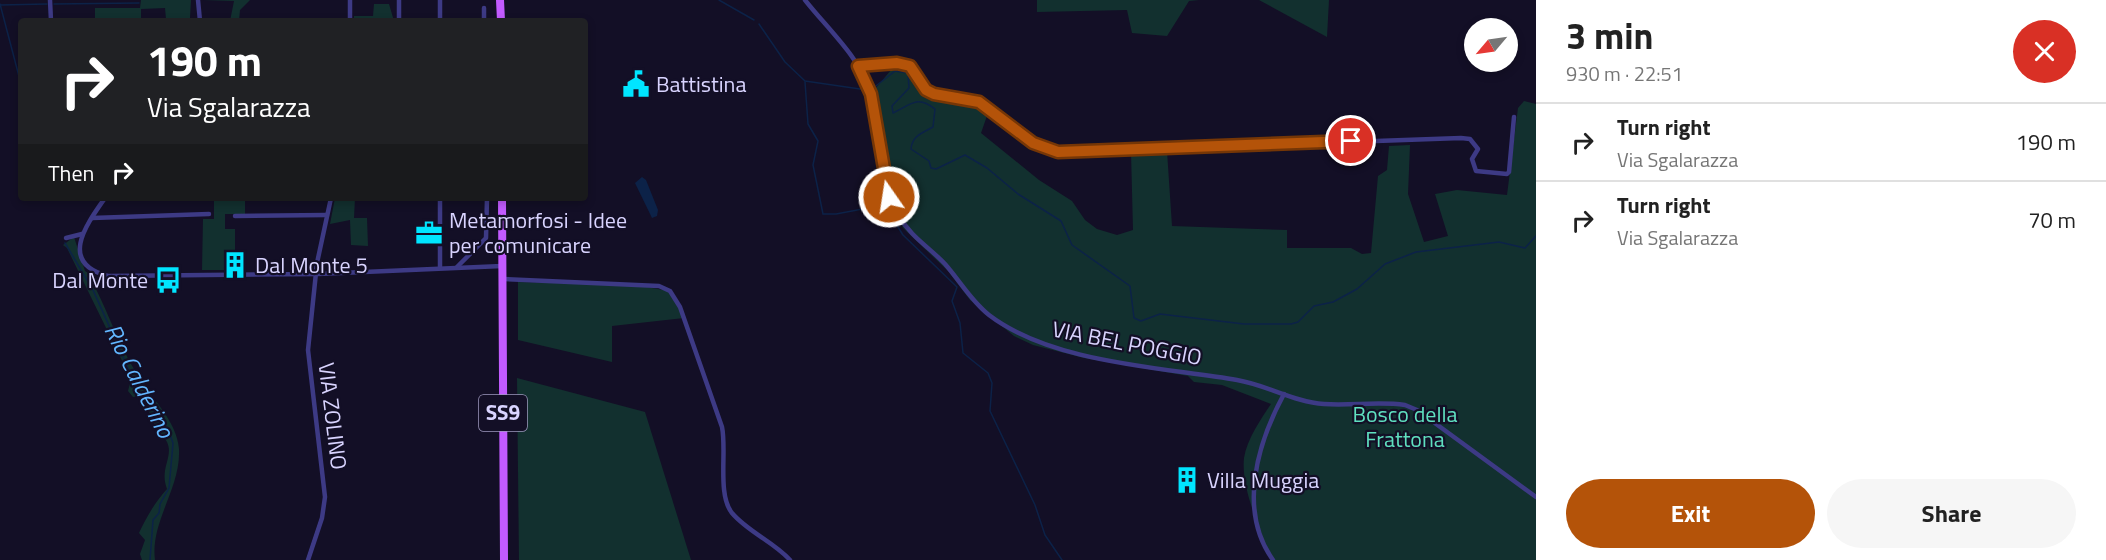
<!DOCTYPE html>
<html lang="en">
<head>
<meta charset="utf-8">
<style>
  :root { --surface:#fff; --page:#f6f6f6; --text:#222; --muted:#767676; --line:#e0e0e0; --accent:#b45309 }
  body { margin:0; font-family:"Titillium Web",sans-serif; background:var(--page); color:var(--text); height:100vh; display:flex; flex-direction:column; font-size:22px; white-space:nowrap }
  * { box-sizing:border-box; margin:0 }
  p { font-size:20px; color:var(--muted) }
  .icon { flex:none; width:33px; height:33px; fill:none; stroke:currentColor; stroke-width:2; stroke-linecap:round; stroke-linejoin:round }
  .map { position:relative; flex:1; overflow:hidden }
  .panel { display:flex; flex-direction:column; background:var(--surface); width:570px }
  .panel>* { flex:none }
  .hud { position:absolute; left:18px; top:18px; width:570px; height:183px; border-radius:6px; box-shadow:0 3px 9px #0003; background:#202124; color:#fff; overflow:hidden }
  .needle { width:39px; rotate:241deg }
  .controls { position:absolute; left:1464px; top:18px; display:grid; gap:12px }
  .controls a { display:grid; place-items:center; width:54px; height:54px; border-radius:50%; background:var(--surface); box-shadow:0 3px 9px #0003; font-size:30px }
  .pin { position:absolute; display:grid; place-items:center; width:51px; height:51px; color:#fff; margin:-26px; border:3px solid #fff; border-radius:50%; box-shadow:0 2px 6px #0007 }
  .me { position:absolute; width:66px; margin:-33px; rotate:347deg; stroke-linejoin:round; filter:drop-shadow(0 0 4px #0008) }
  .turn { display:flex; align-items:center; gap:21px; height:126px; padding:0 30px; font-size:27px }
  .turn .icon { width:78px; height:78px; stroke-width:2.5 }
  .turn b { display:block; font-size:42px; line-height:51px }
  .then { display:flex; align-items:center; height:57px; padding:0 30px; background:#0003; gap:12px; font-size:22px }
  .round { display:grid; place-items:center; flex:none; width:63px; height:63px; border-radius:32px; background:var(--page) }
  .overview { display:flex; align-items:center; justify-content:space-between; height:102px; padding:0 30px }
  h1 { font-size:36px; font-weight:700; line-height:45px }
  .action { display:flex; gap:12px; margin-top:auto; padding:12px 30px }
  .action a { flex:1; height:69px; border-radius:36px; background:var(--accent); color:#fff; font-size:24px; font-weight:700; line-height:69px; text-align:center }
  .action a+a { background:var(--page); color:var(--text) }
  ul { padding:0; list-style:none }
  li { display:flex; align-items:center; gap:18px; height:78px; padding:0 30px; border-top:2px solid var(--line) }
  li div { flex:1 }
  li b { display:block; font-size:22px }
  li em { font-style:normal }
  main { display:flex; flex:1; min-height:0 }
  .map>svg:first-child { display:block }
  .green { fill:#12302f }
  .water { fill:#0c2248 }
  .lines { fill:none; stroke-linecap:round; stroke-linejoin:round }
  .stream { stroke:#0c2248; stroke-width:1.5 }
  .minor { stroke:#3d3a85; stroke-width:4.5 }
  .primary { stroke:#c25bff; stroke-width:8 }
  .route-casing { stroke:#753606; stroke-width:15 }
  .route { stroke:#b45309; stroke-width:10 }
  .labels { text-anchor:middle; stroke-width:4.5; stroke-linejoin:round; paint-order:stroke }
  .shield { fill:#130f26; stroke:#9e99be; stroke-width:1.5 }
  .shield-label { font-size:21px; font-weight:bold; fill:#d9d4ff }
  .poi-label { font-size:22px; fill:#d9d4ff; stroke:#130f26; text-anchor:start }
  .street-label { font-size:22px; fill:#d9d4ff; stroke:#130f26 }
  .park-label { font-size:22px; fill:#5fe0c0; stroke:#130f26 }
  .water-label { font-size:24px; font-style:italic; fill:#62b6ff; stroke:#130f26 }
</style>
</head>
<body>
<main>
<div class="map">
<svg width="1536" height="560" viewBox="0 0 1536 560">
  <rect width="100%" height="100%" fill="#130f26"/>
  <g class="green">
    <path d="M141,0H191L190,18L166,19L165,8L141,9V21H95V8H140Z"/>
    <path d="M203,0H250L240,10L239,21H230L234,1Z"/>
    <path d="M1037,0H1199L1189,1L1167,36L1132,33L1127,10L1037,12Z"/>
    <path d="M1259,0H1329L1327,37Z"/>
    <path d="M374,4H389L394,21H354V16H373Z"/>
    <path d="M897,63L910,66L922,85L929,89L942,94L969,97L988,113L981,133L1039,180L1072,201L1085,220L1097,229L1117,235L1133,230L1131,152L1167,151L1172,226L1287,230V248H1351L1362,254L1371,253L1378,176L1387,170L1389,146L1410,145L1408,194L1424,242L1448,236L1435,194L1457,190L1507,195L1518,108L1524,101L1536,104V560H1273L1267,553C1259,524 1241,488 1244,458C1247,439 1261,419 1271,404L1222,385L1194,382L1188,376L1084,358L1033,345L1014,336L970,300L948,271L903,228L887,199L869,96Z"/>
    <path d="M214,198H245V214H225V229H235V263H233V270H202L203,219H214Z"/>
    <path d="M335,198H355L354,218H367L368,246L351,245L350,220L330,224Z"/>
    <path d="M74,237L85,271L101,282L95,287C109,315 120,347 137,374C151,398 177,421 179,449C181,488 150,522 155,560H142L140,554L145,540L139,533C146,518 155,502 167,489C159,468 174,457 167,442C165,437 157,434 154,429V422L141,396L133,397L128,391L131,379L67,248L63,245Z"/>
    <path d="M518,282L635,285L669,291L684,318L612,326V362L518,340Z"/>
    <path d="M517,378L645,412L691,560H519Z"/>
  </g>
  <path class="water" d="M642,177L646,180L658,210L657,216L652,218L635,183Z"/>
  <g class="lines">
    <g class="stream">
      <path d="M719,0L754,20"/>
      <path d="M0,4L21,84"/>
      <path d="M54,4L139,3"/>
      <path d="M0,5L47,4"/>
      <path d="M759,24L785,62L805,81L867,90"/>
      <path d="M805,82L808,124L818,141L813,165L823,214H836L884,205L903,235L957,287L952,301L960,323L963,353L988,373L992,383L990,411L1035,505L1045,535L1062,560"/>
      <path d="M872,89L895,71L908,73L909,88L892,106L893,113C912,104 917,95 935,109L933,127C922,133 912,136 911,149L929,161L931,168L936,169L965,155L987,168L1018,194L1061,221L1072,245L1130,286L1134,318L1141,321L1160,314L1244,324H1291L1298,322L1314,306L1333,302L1357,289L1385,264L1416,252L1499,242L1525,248L1536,236"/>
      <path d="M65,243L93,290L137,388L169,432L173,443L169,488L160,504L159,513L153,520L150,560"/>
    </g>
    <g class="minor">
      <path d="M50,0L51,21"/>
      <path d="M198,0L200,21"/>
      <path d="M805,0C827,28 860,58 871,92C883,133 876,177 898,215C912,238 928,246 945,264C960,281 971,301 989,315C1052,363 1160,367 1237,380C1267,385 1294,402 1324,404C1351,406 1378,401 1405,405L1417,410L1536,497"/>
      <path d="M484,8V21"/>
      <path d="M350,21V0"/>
      <path d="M399,21V0"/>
      <path d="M440,21V0"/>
      <path d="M858,66L904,64L913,70L926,90L934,94L979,102L1033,143L1058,152L1461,138L1470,139L1478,149L1472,159L1476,171L1507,174L1509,172L1514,117"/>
      <path d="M105,198C86,225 58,263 108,276L318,274L502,266"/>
      <path d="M235,216L327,215"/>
      <path d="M92,218L209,214"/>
      <path d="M66,238L82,234"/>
      <path d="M457,267L486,238L487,198"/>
      <path d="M440,268V198"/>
      <path d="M503,279L659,286L670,291L680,307L722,427C727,451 717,494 732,513C748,532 774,542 790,560"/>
      <path d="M308,560L322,518L325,497L308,350L317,263L331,198"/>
      <path d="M1273,560C1237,510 1258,442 1284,394"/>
    </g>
    <g class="primary">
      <path d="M500,0L501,21"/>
      <path d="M502,198L504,560"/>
    </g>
  </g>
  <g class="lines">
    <defs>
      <path id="route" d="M889,197L871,94L858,66L897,63L910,66L926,90L934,94L979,102L1033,143L1058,152L1351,141"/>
    </defs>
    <use href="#route" class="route-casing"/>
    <use href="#route" class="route"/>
  </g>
  <defs>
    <symbol id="civic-bare" viewBox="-9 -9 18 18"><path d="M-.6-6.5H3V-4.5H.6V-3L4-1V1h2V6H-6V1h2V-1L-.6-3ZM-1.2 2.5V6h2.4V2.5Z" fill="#00e5ff" stroke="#130f26" stroke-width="2.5" paint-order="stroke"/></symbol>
    <symbol id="office-bare" viewBox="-9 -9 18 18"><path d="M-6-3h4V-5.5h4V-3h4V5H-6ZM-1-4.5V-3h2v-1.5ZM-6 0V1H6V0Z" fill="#00e5ff" stroke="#130f26" stroke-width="2.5" paint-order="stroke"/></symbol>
    <symbol id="building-bare" viewBox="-9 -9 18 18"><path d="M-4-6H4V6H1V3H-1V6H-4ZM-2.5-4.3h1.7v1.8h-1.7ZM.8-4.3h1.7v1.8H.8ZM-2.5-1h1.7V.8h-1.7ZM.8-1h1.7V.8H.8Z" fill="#00e5ff" stroke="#130f26" stroke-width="2.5" paint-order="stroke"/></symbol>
    <symbol id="bus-bare" viewBox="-9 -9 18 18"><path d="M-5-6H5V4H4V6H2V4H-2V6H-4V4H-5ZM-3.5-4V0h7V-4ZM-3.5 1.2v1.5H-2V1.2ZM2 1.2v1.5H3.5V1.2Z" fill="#00e5ff" stroke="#130f26" stroke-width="2.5" paint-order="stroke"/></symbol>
  </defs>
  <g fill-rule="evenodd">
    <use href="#civic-bare" x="617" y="65" width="38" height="38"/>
    <use href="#office-bare" x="410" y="214" width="38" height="38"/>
    <use href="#building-bare" x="216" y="246" width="38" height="38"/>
    <use href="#bus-bare" x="149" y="261" width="38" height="38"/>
    <use href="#building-bare" x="1168" y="461" width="38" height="38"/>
  </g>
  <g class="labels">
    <rect class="shield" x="479" y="395" width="48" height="36" rx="4.5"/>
    <g class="shield-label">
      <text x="503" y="420">SS9</text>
    </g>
    <g class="poi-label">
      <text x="656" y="92">Battistina</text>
      <text x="449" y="228">Metamorfosi - Idee<tspan x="449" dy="25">per comunicare</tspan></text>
      <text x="255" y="273">Dal Monte 5</text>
      <text x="148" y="288" text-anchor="end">Dal Monte</text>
      <text x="1207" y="488">Villa Muggia</text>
    </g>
    <g class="street-label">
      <text transform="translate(1127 343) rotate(11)" y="8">VIA BEL POGGIO</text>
      <text transform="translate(333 416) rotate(83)" y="8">VIA ZOLINO</text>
    </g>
    <g class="park-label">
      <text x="1405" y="422">Bosco della<tspan x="1405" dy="25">Frattona</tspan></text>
    </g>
    <g class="water-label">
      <text transform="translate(139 381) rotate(63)" y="8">Rio Calderino</text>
    </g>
  </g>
</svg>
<div class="controls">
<a><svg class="needle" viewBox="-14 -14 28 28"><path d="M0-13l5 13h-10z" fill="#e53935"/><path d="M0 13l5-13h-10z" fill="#767676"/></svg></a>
</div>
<div class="pin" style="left:1351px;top:141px;background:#d93025"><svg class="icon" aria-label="arrive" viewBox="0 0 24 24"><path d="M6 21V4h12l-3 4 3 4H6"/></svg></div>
<svg class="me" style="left:889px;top:197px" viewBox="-20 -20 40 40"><circle r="17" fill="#b45309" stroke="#fff" stroke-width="3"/><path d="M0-11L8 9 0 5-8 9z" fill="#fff"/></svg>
<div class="hud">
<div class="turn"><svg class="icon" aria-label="right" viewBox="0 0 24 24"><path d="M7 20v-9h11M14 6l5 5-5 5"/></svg><div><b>190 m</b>Via Sgalarazza</div></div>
<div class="then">Then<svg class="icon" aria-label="right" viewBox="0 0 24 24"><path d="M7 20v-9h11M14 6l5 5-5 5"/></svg></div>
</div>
</div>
<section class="panel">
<div class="overview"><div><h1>3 min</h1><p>930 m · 22:51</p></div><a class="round" style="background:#d93025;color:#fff"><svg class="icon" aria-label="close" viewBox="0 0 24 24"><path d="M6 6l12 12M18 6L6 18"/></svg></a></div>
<ul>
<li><svg class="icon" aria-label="right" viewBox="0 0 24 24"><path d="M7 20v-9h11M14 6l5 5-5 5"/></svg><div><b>Turn right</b><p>Via Sgalarazza</p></div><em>190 m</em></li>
<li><svg class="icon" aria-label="right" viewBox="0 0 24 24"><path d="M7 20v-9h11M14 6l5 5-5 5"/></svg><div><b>Turn right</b><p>Via Sgalarazza</p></div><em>70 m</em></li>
</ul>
<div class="action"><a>Exit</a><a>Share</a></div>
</section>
</main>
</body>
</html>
